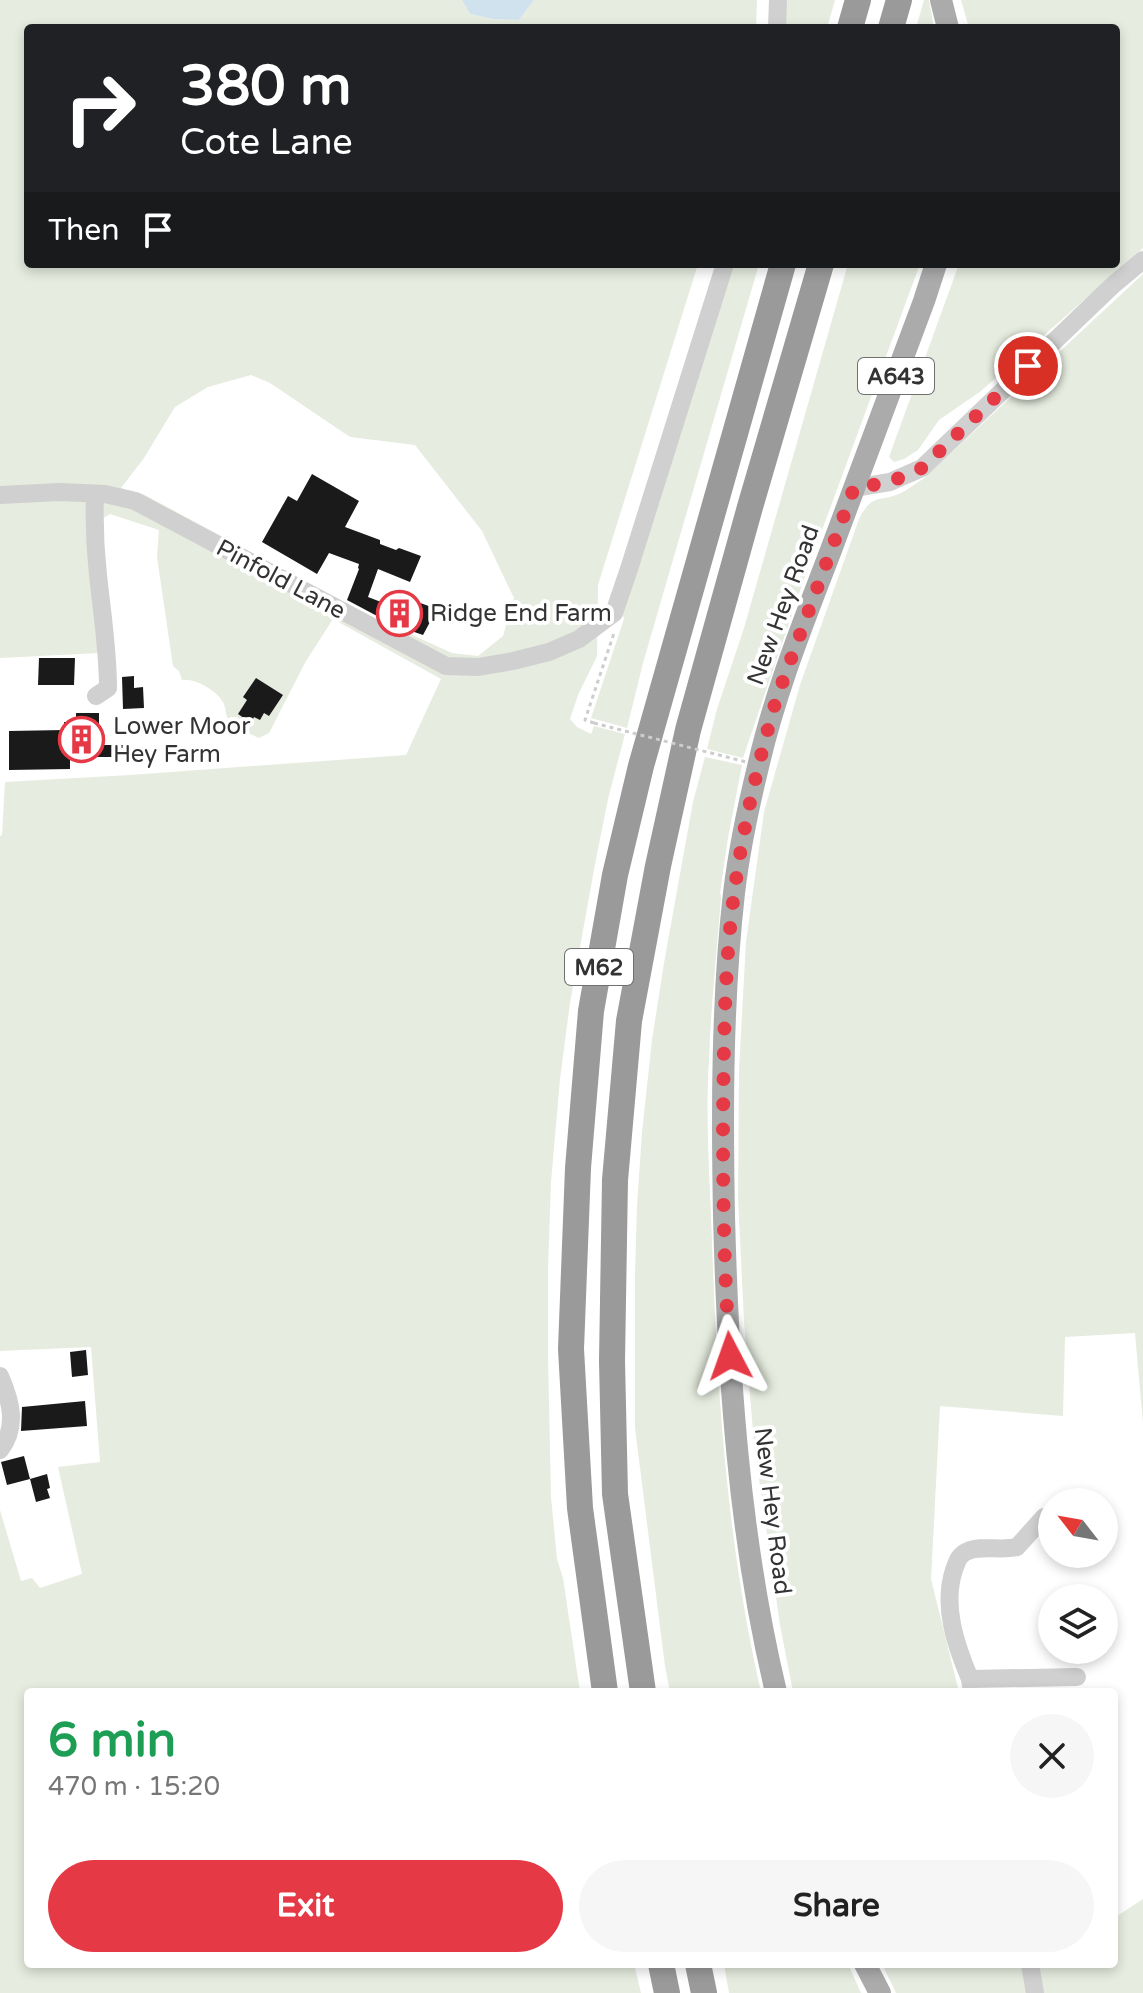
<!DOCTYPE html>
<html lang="en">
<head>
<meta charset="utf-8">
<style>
  :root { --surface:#fff; --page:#f6f6f6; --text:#222; --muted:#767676; --accent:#e63946 }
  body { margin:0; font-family:"Varela Round",sans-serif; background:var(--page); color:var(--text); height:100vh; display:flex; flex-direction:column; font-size:30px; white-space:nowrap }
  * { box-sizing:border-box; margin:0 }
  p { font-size:26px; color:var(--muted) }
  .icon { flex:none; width:44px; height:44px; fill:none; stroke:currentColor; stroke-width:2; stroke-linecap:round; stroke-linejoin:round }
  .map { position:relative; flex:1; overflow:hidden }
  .drawer { position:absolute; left:24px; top:1688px; width:1094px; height:280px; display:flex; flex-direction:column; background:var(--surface); border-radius:8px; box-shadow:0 4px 12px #0003 }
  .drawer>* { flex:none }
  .banner { position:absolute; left:24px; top:24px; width:1096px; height:244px; border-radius:8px; box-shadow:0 4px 12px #0003; background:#202124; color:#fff; overflow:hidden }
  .needle { width:52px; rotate:301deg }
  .tools { position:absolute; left:1038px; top:1488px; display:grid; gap:16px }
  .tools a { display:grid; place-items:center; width:80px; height:80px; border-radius:50%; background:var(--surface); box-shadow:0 4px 12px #0003; font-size:40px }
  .pin { position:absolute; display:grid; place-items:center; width:68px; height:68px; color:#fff; margin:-34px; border:4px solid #fff; border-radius:50%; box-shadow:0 2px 8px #0007 }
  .me { position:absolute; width:88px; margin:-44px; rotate:356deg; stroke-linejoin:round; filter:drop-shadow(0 0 6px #0008) }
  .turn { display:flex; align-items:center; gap:28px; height:168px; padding:0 24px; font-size:36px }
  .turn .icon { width:104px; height:104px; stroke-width:2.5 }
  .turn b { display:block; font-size:56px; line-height:68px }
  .then { display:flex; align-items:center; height:76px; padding:0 24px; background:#0003; gap:16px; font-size:30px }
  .round { display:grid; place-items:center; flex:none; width:84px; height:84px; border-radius:42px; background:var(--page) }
  .head { display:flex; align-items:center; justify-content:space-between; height:136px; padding:0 24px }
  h1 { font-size:48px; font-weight:700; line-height:60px; color:#1e9e55 }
  .cta { display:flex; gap:16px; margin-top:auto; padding:16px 24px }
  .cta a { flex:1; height:92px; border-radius:48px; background:var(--accent); color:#fff; font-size:32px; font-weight:700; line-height:92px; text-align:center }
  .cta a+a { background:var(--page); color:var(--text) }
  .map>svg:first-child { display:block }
  .green { fill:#e6ecdf; fill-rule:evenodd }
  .water { fill:#cfe2ee }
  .building { fill:#1a1a1a }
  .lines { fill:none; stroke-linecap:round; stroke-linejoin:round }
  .path { stroke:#cdcdcd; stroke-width:3; stroke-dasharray:4 4; stroke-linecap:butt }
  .minor { stroke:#d0d0d0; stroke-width:18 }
  .major { stroke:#ababab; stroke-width:22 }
  .highway { stroke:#9a9a9a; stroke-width:26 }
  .path-bridge { stroke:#cdcdcd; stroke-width:3; stroke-dasharray:4 4; stroke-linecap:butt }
  .route { stroke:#e63946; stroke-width:14; stroke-dasharray:0 25.2 }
  .labels { text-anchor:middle; stroke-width:8; stroke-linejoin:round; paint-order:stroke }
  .shield { fill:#fff; stroke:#707070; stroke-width:2 }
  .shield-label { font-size:22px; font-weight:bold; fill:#333 }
  .street-label { font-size:24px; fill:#333; stroke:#fff }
  .poi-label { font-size:24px; fill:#333; stroke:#fff; text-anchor:start }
</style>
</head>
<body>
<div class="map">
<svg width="1143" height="1993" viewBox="0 0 1143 1993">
  <rect width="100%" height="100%" fill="#fff"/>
  <g class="green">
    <path d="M0,0H462L470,14L493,19L519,20L534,0H757L756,28H28V264H698L598,585L597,656L578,695L570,719L577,727L591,734L594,726L625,734L608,799L595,864L570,1003L560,1079L551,1182L548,1269V1357L551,1497L557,1559L563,1578L580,1692H28V1964H634L641,1993H0V1510L21,1581L32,1578L40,1588L82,1574L58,1467L100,1462L91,1347L0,1351V836L2,835L5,782L130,775L406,755L441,679L333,619L306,661L269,733L259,738C249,733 233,728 227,717C225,713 226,708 224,704C219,692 196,678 182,680L179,671L173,666L157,557L159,530L110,514L100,520V653L0,658ZM251,375L270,383L350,437L415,445L482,531L514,598L503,636L478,656L452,653L366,614L143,494L121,488L144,458L175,407L208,387Z"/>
    <path d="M784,0H835L827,28H783Z"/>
    <path d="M924,0H929L934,28H916Z"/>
    <path d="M961,0H1143V248L981,391L939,420L918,450L904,459L894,462L889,457L959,264H1116V28H969Z"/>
    <path d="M732,264H759L643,663L627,728L591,718L624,619L621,609Z"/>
    <path d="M848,264H920L803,582L743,758L707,749L717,709L744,628Z"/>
    <path d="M1143,274V1423L1135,1333L1065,1337L1063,1416L940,1406L931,1579L959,1692H793L780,1625L754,1444L744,1321L738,1198L739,1070L746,942L764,812L800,685L859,519C873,492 879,503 901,493C909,489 916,483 923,479Z"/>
    <path d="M705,757L742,765L728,838L720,893L721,896C717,950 711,1005 709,1059C705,1120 710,1180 712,1241C717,1392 727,1544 761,1692H670L665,1666L635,1428V1275L637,1206L642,1132L652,1040L664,963L693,802Z"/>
    <path d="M1143,1899V1993H896L882,1964H1114V1918Z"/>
    <path d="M724,1964H848L861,1993H729Z"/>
  </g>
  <path class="water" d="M462,0H534L519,20L493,19L470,14Z"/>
  <g class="building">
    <path d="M312,474L359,501L345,527L380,540V544L396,550L399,548L421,556L410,582L378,569L368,597L407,612L412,600L437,609L423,635L394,625L347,600L359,569L358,568L359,564L329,553L317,574L262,542L288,496L297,501Z"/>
    <path d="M39,658H75L74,685H38Z"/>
    <path d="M134,676V688L143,687L144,708L123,709L122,677Z"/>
    <path d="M256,678L283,695L269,716L264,713L260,720L254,717L251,723L238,714L247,700L243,697Z"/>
    <path d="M76,713H99V745H124L125,757H70V769L9,770V731L64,730V722H76Z"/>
    <path d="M86,1350L88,1375L72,1377L70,1352Z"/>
    <path d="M85,1401L87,1426L21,1431L22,1407Z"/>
    <path d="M24,1456L30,1479L7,1485L1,1462Z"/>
    <path d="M47,1474L50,1488L47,1489L50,1498L36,1502L30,1479Z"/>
  </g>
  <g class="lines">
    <path class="path" d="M594,723L585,720L614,633"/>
    <g class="minor">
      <path d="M777,28L778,0"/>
      <path d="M854,488L890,482L922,468L1113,285L1143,260"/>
      <path d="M95,494C94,521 95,548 98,575C102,613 108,650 108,688L96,696"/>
      <path d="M0,495L59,492L105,494L135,501L446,666L478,667L513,661L549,652L579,639L614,613L629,569L725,264"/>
      <path d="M0,1376C11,1401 18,1427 0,1450"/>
      <path d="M970,1679C956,1646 942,1606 954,1570C957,1562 959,1554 968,1551C981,1545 1002,1551 1017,1547L1044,1517"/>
      <path d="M972,1692L970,1679L1077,1677"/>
      <path d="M1030,1964L1035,1993"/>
    </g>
    <g class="major">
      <path d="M941,0L948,28"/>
      <path d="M776,1692C739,1538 728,1374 724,1216C722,1109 722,1000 734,893C739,851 748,808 758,767C775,692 804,621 831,550C862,467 893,384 924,301L936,264"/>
      <path d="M865,1964L880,1993"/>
    </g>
    <g class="highway">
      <path d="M850,28L858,0"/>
      <path d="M891,28L899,0"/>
      <path d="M605,1692L580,1508L571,1349L578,1168L591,1011L615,875L641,766L783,264"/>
      <path d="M643,1692L615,1494L612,1361L615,1180L629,1021L658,866L688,730L750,507L821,264"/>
      <path d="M661,1964L667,1993"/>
      <path d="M698,1964L704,1993"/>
    </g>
    <path class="path-bridge" d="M594,723L746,762"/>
  </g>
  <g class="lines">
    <path class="route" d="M730,1356C724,1277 723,1198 723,1118C724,1042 724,963 735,887C744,822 759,759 777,697L854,488L890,482L922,468L1028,366"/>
  </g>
  <defs>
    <symbol id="building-ring" viewBox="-11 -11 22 22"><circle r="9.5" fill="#fff" stroke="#e63946" stroke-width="1.5"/><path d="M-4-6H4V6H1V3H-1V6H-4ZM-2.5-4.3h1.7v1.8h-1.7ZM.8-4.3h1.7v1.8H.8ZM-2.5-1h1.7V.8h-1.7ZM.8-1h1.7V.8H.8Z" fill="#e63946"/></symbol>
  </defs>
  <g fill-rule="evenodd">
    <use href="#building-ring" x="374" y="588" width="51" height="51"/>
    <use href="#building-ring" x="56" y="714" width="51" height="51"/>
  </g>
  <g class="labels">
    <g class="shield">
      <rect x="858" y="358" width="76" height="36" rx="6"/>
      <rect x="565" y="949" width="68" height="36" rx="6"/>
    </g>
    <g class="shield-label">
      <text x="896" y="384">A643</text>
      <text x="599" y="975">M62</text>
    </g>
    <g class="street-label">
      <text transform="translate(281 579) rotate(28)" y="8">Pinfold Lane</text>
      <text transform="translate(783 605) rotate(-70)" y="8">New Hey Road</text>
      <text transform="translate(773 1511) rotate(83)" y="8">New Hey Road</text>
    </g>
    <g class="poi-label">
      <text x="430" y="621">Ridge End Farm</text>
      <text x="113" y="734">Lower Moor<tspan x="113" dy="28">Hey Farm</tspan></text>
    </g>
  </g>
</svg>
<div class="tools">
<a><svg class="needle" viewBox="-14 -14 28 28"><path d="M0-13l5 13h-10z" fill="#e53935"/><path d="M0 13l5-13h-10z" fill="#767676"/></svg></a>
<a><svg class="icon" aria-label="layers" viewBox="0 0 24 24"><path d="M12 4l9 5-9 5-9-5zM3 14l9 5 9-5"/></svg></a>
</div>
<div class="pin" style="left:1028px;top:366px;background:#d93025"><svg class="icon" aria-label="arrive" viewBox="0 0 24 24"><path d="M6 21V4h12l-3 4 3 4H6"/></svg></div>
<svg class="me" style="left:730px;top:1356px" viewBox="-20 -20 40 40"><path d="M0-17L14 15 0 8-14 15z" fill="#e63946" stroke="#fff" stroke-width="4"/></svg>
<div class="banner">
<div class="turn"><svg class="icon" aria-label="right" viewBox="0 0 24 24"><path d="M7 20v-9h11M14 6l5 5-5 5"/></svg><div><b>380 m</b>Cote Lane</div></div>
<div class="then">Then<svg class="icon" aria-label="arrive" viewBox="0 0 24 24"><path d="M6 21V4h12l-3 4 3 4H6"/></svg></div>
</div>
<section class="drawer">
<div class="head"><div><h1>6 min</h1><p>470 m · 15:20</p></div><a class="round"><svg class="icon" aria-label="close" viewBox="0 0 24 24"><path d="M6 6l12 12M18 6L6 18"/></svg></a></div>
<div class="cta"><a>Exit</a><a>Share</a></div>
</section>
</div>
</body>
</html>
